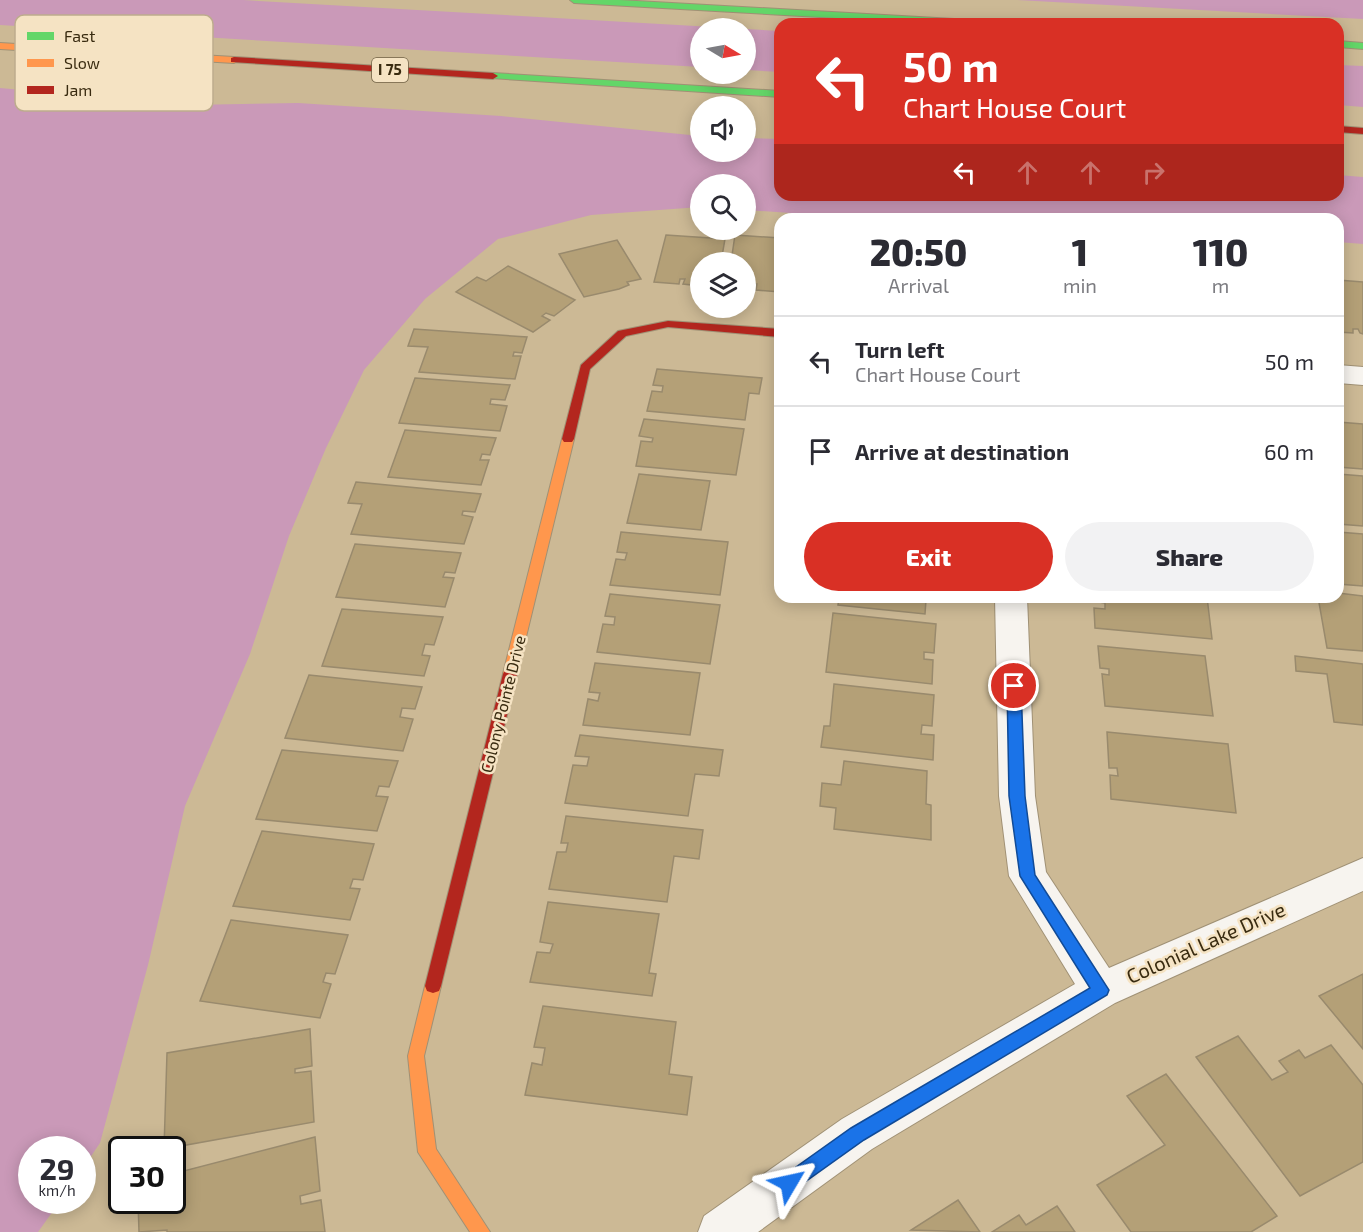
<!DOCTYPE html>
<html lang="en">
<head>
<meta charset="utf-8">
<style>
  :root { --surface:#fff; --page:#f2f2f3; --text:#2b2b33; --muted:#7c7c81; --line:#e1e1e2; --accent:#d93025 }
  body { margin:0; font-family:"Exo 2",sans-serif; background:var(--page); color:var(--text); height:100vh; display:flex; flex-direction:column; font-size:22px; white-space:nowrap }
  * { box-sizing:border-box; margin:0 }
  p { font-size:20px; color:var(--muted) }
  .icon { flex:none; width:33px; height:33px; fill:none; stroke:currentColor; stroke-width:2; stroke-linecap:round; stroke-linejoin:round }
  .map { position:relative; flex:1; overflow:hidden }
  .panel { position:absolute; left:774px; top:213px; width:570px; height:390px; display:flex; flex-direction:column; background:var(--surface); border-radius:18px; box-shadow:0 3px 15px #0003 }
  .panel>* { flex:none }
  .top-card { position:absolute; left:774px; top:18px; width:570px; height:183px; border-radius:18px; box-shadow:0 3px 15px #0003; background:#d93025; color:#fff; overflow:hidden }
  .needle { width:39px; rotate:100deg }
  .tools { position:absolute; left:690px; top:18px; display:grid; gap:12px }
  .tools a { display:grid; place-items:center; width:66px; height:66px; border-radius:50%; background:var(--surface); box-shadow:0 3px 15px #0003; font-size:30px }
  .speed { position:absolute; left:18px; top:1136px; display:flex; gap:12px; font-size:30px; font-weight:700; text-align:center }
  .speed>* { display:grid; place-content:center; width:78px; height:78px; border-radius:50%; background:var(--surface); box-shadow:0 3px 15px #0003; line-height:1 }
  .speed small { font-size:15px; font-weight:400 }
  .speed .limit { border:3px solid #111; border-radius:9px; background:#fff; color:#111 }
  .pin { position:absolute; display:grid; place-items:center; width:51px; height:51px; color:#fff; margin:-26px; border:3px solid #fff; border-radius:50%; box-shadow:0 2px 6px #0007 }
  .me { position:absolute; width:66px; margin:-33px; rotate:54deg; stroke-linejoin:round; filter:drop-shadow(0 0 4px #0008) }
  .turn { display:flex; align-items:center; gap:21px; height:126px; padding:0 30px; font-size:27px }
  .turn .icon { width:78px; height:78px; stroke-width:2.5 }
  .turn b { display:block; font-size:42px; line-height:51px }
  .lanes { display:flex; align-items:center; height:57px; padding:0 30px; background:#0003; justify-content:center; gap:30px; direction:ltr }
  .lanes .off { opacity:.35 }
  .eta { display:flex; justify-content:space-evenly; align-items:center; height:102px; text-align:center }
  .eta b { font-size:36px; font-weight:800; line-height:42px }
  .cta { display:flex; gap:12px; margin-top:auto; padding:12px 30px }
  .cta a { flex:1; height:69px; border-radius:36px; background:var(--accent); color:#fff; font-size:24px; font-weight:800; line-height:69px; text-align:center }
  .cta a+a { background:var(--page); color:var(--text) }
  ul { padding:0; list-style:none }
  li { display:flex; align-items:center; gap:18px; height:90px; padding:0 30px; border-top:2px solid var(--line) }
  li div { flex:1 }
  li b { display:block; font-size:22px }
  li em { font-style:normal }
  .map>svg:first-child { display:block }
  .green { fill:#ca99b8 }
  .building { fill:#b4a077; stroke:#998a6d; stroke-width:1.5 }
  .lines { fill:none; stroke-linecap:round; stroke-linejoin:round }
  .street-casing { stroke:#a09175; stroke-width:2 }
  .fast-casing { stroke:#a09175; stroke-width:2 }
  .slow-casing { stroke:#a09175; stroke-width:2 }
  .jam-casing { stroke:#a09175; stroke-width:2 }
  .street { fill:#f7f4ef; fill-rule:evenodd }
  .fast { fill:#63d668; fill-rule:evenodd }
  .slow { fill:#ff974d; fill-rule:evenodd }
  .jam { fill:#b3261e; fill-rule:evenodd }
  .route { fill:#1a73e8; stroke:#114b97; stroke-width:1.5 }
  .labels { text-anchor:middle; stroke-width:5; stroke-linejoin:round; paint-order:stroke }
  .shield { fill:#f5e3c3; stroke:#716246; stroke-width:1.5 }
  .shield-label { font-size:15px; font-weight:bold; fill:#392b10 }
  .street-label { font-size:16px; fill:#392b10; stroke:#f5e3c3 }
  .near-street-label { font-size:20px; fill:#392b10; stroke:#f5e3c3 }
  .key { fill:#f5e3c3; stroke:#bdac8d; stroke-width:1.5 }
  .key-label { font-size:16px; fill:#392b10 }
</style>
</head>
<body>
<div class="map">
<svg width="1363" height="1232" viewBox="0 0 1363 1232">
  <rect width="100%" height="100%" fill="#ccb995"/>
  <g class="green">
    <path d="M0,0H243L730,28H700V67L0,25Z"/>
    <path d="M1010,0H1363V19L1017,0Z"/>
    <path d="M746,29L780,31V72L746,70Z"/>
    <path d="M1338,65L1363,66V107L1338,105Z"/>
    <path d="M0,88L188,105L298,103L501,116L700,136V152H746V138L780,139V195H1338V175L1363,177V244L1338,242V219H878L746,210V184H700V207L591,215L498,239L425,299L364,370L326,448L289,536L250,654L185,806L148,965L100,1143L83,1168L82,1149H32V1200H61L38,1232H0Z"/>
  </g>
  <g class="building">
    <path d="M666,235L725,239L721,262H700V286L683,284L685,279H680L679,284L654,282Z"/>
    <path d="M735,235L780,238V292L756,290L757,284H752V289H746V262H731Z"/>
    <path d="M617,240L641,279L627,282L629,285L619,289L584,297L559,254Z"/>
    <path d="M508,266L575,300L554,316L546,313L542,316L550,320L533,332L456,292L477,277L486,281Z"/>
    <path d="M1338,280L1363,282V334L1360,333L1358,329H1353V333L1338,332Z"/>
    <path d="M414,329L527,337L522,353L514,352L513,356H521L515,379L419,372L428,347L408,346Z"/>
    <path d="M657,369L762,378L759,394L749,393L745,420L647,411L652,391L662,392L663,386L653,385Z"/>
    <path d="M415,378L510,385L505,400L491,399L490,404L507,406L500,431L399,423Z"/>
    <path d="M644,419L744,429L736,475L636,466L641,441L652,442L653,438L639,436Z"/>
    <path d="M1338,422L1363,424V469L1338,467Z"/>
    <path d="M405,430L496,438L490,455L482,454L480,460H489L481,485L388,477Z"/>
    <path d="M639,474L710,481L701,530L627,523Z"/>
    <path d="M1338,474L1363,476V526L1338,524Z"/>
    <path d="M356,482L481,494L475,512L463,511L462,515L473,517L464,544L351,534L362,504L348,503Z"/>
    <path d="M621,532L728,542L720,595L610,585L616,559L625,560L627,553L617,552Z"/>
    <path d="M1338,532L1363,534V586L1338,584Z"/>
    <path d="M355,544L461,553L455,573L445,572L443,577L454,578L445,607L336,597Z"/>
    <path d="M1338,593L1363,596V651L1327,648L1318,597H1338Z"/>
    <path d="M610,594L720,605L710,664L597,652L603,624L614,625L615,617L605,616Z"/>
    <path d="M839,597H932V600H926L925,614L838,605Z"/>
    <path d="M1094,597H1207L1212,639L1095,628L1094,608L1105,609V603L1094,601Z"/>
    <path d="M342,609L443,617L434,645L425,644L422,655L430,656L424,676L322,666Z"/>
    <path d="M833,613L936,624L934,653L924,652V659L933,660L932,684L826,672Z"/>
    <path d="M1098,646L1205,656L1213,716L1105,706L1102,674L1109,675V669L1100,668Z"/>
    <path d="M1295,656L1363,664V725L1334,722L1327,674L1296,671Z"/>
    <path d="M595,663L700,673L690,735L583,725L588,699L598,701L600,693L589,692Z"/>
    <path d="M309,675L422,687L415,709L402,708L400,717L413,719L403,751L285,738Z"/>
    <path d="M834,684L934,695L932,726L922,725L921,734L934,735L933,760L821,747L824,726H830Z"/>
    <path d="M1107,732L1228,744L1236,813L1111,799L1110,775L1118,776L1117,768H1109Z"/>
    <path d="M580,735L723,750L719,776L695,774L688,816L565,803L573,765L587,766L589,757L575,756Z"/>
    <path d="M282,750L398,761L389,787L379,786L376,796L388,797L377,831L256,819Z"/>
    <path d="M844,761L927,771L926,804L931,805V840L834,829L836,808L820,806L822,783L841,785Z"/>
    <path d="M566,816L703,830L699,859L674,856L667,902L549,889L557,852H566L568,843H561Z"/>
    <path d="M262,831L374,844L363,880L353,879L350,888L360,889L350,920L233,906Z"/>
    <path d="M548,902L659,914L649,973L656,974L652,996L530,982L537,952L550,953L553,944L540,942Z"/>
    <path d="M231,920L348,935L335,974L326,973L323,982L331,984L320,1018L200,1001Z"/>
    <path d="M1363,974V1049L1319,996Z"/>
    <path d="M543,1006L676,1022L669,1074L692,1077L687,1115L525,1095L532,1063L542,1065L545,1048L534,1047Z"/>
    <path d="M310,1029L312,1066L295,1069V1073L311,1071L314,1122L164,1149L167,1053Z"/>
    <path d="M1238,1036L1272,1080L1288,1072L1279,1061L1299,1050L1305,1058L1331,1045L1363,1085V1162L1300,1196L1196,1057Z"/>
    <path d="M1166,1074L1277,1216L1251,1232H1131L1097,1185L1165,1145L1127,1096Z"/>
    <path d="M315,1137L320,1191L300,1196L301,1204L321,1200L325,1232H167V1230L139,1232L138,1200H172V1174Z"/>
    <path d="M958,1200L980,1232L911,1230Z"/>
    <path d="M1057,1206L1075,1232H992L1019,1215L1026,1225Z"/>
  </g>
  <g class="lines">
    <defs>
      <g id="street">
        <path d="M1338,365L1363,367V385L1338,383Z"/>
        <path d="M995,597H1027L1035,796L1046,872L1109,968L1363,858V891L1115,1003L872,1149L758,1232H698L704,1216L842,1119L1075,984L1009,876L999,796Z"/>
      </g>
      <g id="fast">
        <path d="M570,0H619L989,21L993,24H943L574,3Z"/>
        <path d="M1338,41L1363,43V49L1338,47Z"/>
        <path d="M493,73L780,91V97L490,78L488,76Z"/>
      </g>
      <g id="slow">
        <path d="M0,43L234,57L239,60L234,63L0,49Z"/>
        <path d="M568,435L574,439L517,674L515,678H505L503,674L562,439Z"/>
        <path d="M433,979L439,981L441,986L424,1056L436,1149L490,1232H470L418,1152L408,1056L425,986L427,981Z"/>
      </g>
      <g id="jam">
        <path d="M234,57L493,73L498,76L493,79L231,62V58Z"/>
        <path d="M1338,126L1363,128V134L1338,132Z"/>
        <path d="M668,321L780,329V337L668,327L626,336L590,369L574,439L572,442H564L562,439L581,365L618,331Z"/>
        <path d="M510,669L515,670L517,674L441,986L439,991L433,993L427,991L425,986L503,674L505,670Z"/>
      </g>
    </defs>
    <use href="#street" class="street-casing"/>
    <use href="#fast" class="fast-casing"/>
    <use href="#slow" class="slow-casing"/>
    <use href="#jam" class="jam-casing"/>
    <use href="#street" class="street"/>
    <use href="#fast" class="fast"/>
    <use href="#slow" class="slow"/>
    <use href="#jam" class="jam"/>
  </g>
  <path class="route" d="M1014,680L1021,686L1025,796L1035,875L1109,990L1107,995L864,1140L795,1189L789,1192L782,1189L779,1183L782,1177L851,1128L1090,988L1020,876L1009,796L1007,686Z"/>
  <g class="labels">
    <rect class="shield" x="372" y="58" width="36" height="24" rx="4.5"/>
    <g class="shield-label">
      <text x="390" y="75">I 75</text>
    </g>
    <g class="street-label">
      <text transform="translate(503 704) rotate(-76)" y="6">Colony Pointe Drive</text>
    </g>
    <g class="near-street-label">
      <text transform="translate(1206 943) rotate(-24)" y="7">Colonial Lake Drive</text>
    </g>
  </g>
  <rect x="15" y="15" width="198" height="96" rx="9" class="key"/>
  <rect x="27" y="32" width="27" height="8" fill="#63d668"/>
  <rect x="27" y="59" width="27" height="8" fill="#ff974d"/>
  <rect x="27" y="86" width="27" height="8" fill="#b3261e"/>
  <g class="key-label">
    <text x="64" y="42">Fast</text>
    <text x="64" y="69">Slow</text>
    <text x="64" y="96">Jam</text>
  </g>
</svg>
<div class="tools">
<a><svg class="needle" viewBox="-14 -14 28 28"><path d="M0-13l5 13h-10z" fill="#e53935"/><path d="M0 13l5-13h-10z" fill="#7c7c81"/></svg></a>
<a><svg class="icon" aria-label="sound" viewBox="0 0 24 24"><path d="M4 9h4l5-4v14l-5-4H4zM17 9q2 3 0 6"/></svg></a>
<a><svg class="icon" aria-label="search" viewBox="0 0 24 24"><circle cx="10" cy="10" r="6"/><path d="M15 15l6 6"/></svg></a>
<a><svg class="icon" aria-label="layers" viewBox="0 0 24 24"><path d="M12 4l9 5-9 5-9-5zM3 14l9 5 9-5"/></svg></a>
</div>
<div class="speed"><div>29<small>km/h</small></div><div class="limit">30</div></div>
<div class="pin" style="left:1014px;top:686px;background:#d93025"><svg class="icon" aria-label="arrive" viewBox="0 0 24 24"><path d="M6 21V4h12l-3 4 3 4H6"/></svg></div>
<svg class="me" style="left:789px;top:1183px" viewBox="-20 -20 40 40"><path d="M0-17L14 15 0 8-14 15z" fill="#1a73e8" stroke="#fff" stroke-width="4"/></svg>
<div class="top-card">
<div class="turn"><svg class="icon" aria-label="left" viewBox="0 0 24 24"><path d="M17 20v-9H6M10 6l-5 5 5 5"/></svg><div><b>50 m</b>Chart House Court</div></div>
<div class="lanes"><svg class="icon" aria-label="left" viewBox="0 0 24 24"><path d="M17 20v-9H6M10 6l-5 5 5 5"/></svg><svg class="icon off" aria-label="ahead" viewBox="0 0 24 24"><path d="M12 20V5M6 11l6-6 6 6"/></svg><svg class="icon off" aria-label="ahead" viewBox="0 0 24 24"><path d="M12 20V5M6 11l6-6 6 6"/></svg><svg class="icon off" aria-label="right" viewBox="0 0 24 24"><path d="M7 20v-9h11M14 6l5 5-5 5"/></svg></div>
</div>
<section class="panel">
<div class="eta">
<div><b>20:50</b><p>Arrival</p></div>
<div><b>1</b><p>min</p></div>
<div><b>110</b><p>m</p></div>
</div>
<ul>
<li><svg class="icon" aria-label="left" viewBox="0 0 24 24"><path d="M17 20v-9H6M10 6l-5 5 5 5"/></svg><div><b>Turn left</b><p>Chart House Court</p></div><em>50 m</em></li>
<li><svg class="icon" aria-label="arrive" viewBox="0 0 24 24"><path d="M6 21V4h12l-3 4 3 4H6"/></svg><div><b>Arrive at destination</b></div><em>60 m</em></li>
</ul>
<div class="cta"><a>Exit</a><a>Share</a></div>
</section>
</div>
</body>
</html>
